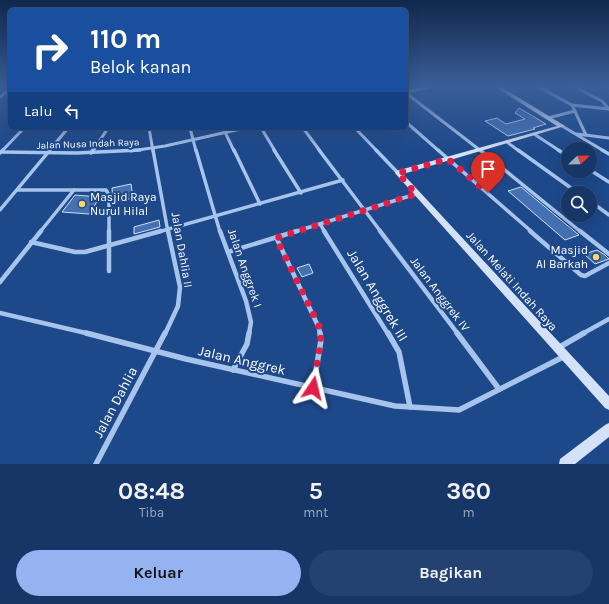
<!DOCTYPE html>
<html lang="id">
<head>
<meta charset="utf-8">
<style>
  :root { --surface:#163668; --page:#234171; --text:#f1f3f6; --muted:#9eabc0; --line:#35507c; --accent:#95b2f1 }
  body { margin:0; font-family:Karla,sans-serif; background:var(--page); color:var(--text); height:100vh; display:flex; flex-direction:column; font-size:15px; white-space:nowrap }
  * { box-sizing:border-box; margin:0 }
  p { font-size:13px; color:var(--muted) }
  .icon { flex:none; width:22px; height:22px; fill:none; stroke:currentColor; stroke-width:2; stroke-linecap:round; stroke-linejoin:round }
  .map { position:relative; height:464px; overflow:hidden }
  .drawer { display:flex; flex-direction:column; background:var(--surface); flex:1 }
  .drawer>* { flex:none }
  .guide { position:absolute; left:8px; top:8px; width:400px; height:122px; border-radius:6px; box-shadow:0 4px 16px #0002,0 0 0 1px var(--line); background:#1a4fa0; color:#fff; overflow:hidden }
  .needle { width:26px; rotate:68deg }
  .controls { position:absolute; left:561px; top:142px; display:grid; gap:8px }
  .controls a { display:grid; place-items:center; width:36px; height:36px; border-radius:50%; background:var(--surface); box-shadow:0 4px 16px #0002,0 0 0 1px var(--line); font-size:20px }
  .pin { position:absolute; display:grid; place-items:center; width:34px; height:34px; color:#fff; margin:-41px -17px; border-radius:50% 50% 50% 0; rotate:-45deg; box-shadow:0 0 4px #0007 }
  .pin .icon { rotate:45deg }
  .me { position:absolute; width:44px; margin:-22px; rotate:10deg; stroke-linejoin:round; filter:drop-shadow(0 0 3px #0008) }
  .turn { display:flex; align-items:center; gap:14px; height:84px; padding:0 16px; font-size:18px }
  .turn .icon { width:52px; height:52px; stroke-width:2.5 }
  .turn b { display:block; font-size:28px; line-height:34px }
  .then { display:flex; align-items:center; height:38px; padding:0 16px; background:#0003; gap:8px; font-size:15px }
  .eta { display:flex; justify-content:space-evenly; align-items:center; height:68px; text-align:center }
  .eta b { font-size:24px; font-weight:700; line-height:28px }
  .cta { display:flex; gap:8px; margin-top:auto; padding:8px 16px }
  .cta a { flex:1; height:46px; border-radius:24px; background:var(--accent); color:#111; font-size:16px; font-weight:700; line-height:46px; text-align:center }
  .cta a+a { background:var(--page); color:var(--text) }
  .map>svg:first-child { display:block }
  .building { fill:#4571b2; stroke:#cddff9 }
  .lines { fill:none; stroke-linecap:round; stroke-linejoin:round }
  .street-far3 { stroke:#a7c4ec; stroke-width:3 }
  .street-far2 { stroke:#a7c4ec; stroke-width:3.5 }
  .street-far1 { stroke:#a7c4ec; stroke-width:4.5 }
  .street { stroke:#a7c4ec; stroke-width:5.5 }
  .secondary { fill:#d3e2f9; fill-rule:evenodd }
  .route { stroke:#e11d48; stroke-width:7; stroke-dasharray:0 12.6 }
  .poi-dot { fill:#fcd665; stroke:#1d488a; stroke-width:1.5 }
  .labels { text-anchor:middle; stroke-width:4; stroke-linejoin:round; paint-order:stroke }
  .far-street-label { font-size:10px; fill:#fff; stroke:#1d488a }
  .poi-label { font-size:12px; fill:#fff; stroke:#1d488a; text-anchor:start }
  .street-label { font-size:12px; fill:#fff; stroke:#1d488a }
  .near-street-label { font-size:14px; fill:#fff; stroke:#1d488a }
</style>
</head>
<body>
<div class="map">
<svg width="609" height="464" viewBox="0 0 609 464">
  <rect width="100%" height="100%" fill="#1d488a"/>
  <g class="building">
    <path d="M519,108L546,124L533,128L535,129L508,136L485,121L497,118L506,124L525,119L515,113Z"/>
    <path d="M131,184L133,198L113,203L112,188Z"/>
    <path d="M521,187L579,235L565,240L508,191Z"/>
    <path d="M75,195L100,197L89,214L62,212Z"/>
    <path d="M159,220L160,227L134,234V227Z"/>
    <path d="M597,250L605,255L609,259L595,264L584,254Z"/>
    <path d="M309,264L313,273L302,277L297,268Z"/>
  </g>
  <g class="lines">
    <g class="street-far3">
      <path d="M537,86L572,105L586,135"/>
      <path d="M573,86L602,101L609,109"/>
      <path d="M606,86L609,88"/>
      <path d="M406,92L433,86"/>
      <path d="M406,93L481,151"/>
      <path d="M0,97L10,89"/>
      <path d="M572,105L609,109"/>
      <path d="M548,118L575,111"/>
      <path d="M406,122L439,151"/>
      <path d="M562,126L604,151"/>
      <path d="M149,128L153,151"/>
      <path d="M190,128L196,151"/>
      <path d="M263,128V131L275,151"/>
      <path d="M303,128L320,151"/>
      <path d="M355,128L377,151"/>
      <path d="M225,132L234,151"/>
      <path d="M534,134L560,151"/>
      <path d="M577,134L609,138"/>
      <path d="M507,142L519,151"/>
      <path d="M2,151L24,128"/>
      <path d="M49,151L68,128"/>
      <path d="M93,151L108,128"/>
      <path d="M131,151L165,146L245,128"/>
    </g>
    <g class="street-far2">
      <path d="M153,150L168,232"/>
      <path d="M196,150L220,232"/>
      <path d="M234,150L260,204"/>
      <path d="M274,150L301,193"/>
      <path d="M319,150L381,232"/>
      <path d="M376,150L398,173"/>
      <path d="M438,150L532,232"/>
      <path d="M480,150L581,232"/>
      <path d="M518,150L578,193"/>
      <path d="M558,150L568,156"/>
      <path d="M602,150L609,154"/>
      <path d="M0,152L77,153L140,150"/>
      <path d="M0,153L3,150"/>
      <path d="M91,153L93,150"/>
      <path d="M590,170L609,182"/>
      <path d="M18,190H74L40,232"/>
      <path d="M74,190H106L109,195V232"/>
      <path d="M590,201L609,215"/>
      <path d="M0,210L50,150"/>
      <path d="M320,224L325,232"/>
      <path d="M158,232L343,180"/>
      <path d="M294,232L416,194"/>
    </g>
    <g class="street-far1">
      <path d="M109,231V271"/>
      <path d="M220,231L246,301L251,322L249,334"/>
      <path d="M324,231L388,334"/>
      <path d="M380,231L458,334"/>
      <path d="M530,231L581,275L585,276L609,263"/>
      <path d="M580,231L609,254"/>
      <path d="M276,237L319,328L320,334"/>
      <path d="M31,242L75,252H85L161,231"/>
      <path d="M228,252L297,231"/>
      <path d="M0,282L41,231"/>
      <path d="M0,313L90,334"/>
      <path d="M165,334L178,306L180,287L168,231"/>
      <path d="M582,334L609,319"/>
    </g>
    <g class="street">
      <path d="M86,333L186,359L395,406L459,410L565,356"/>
      <path d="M388,333L399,352L410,407"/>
      <path d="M457,333L499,389"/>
      <path d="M558,348L584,333"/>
      <path d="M233,370L247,344L249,333"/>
      <path d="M313,388L321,340L320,333"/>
      <path d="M96,464L165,333"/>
    </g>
    <g class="secondary">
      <path d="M494,86H500L565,126L403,174L609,396V410L605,408L395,173L396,171L557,126Z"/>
      <path d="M609,423V437L575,464H559L560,459L605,425Z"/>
    </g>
  </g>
  <linearGradient id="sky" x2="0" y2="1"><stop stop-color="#10284c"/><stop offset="0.57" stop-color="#3a5e98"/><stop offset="1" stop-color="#3a5e98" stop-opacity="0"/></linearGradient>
  <rect width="609" height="151" fill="url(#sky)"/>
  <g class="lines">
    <path class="route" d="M313,388L321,340L320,328L276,238L416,194L398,173L448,159L488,193"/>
  </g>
  <g class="poi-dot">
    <circle cx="82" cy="204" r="4"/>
    <circle cx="596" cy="257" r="4"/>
  </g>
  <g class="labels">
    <g class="far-street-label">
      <text transform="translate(88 143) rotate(-2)" y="4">Jalan Nusa Indah Raya</text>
    </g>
    <g class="poi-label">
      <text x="90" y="201">Masjid Raya<tspan x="90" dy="14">Nurul Hilal</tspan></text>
      <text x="588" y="254" text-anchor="end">Masjid<tspan x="588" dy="14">Al Barkah</tspan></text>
    </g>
    <g class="street-label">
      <text transform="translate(182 250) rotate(80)" y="4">Jalan Dahlia II</text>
      <text transform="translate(245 268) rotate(71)" y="4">Jalan Anggrek I</text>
      <text transform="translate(512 281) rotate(48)" y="4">Jalan Melati Indah Raya</text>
      <text transform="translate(440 294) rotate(53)" y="4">Jalan Anggrek IV</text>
    </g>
    <g class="near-street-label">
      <text transform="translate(378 295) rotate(59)" y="5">Jalan Anggrek III</text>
      <text transform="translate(242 360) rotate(13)" y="5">Jalan Anggrek</text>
      <text transform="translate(115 402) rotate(-62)" y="5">Jalan Dahlia</text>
    </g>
  </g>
</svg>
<div class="controls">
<a><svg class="needle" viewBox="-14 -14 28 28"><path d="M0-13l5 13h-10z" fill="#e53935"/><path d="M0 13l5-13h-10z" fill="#9eabc0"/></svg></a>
<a><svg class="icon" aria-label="search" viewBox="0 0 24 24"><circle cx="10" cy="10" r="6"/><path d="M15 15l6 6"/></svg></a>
</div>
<div class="pin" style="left:488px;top:193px;background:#d93025"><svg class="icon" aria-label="arrive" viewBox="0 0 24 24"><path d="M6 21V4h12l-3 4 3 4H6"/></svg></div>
<svg class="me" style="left:313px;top:388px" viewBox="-20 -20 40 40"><path d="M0-17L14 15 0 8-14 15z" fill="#e11d48" stroke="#fff" stroke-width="4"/></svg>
<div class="guide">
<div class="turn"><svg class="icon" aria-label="right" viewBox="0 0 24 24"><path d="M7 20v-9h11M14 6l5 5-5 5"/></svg><div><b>110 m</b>Belok kanan</div></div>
<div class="then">Lalu<svg class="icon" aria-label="left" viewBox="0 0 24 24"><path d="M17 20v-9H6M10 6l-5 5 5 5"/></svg></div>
</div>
</div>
<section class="drawer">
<div class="eta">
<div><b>08:48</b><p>Tiba</p></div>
<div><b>5</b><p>mnt</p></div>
<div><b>360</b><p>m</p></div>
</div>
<div class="cta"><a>Keluar</a><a>Bagikan</a></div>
</section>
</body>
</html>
